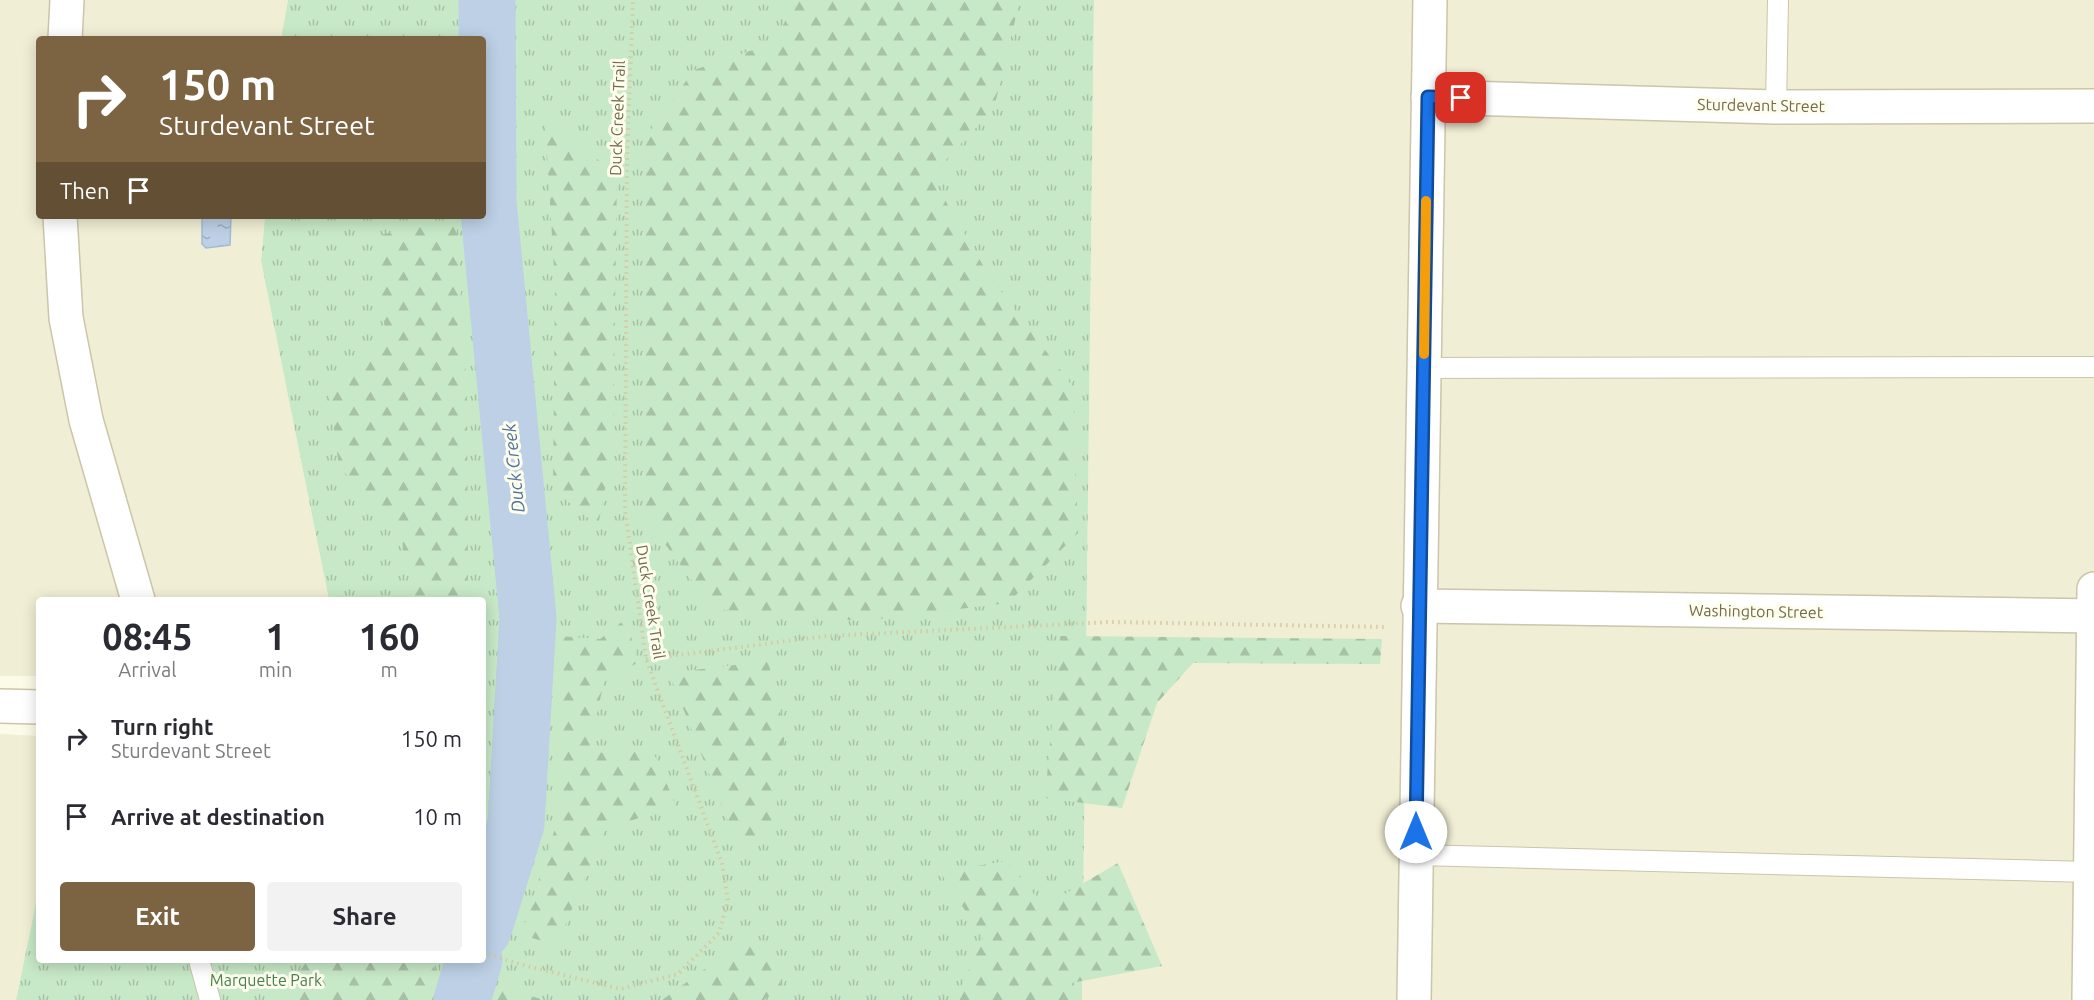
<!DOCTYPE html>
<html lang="en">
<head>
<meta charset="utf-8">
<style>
  :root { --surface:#fff; --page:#f2f2f3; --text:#2b2b33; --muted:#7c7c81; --accent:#7c6341 }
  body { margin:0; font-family:Ubuntu,sans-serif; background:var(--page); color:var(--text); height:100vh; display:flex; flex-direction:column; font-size:22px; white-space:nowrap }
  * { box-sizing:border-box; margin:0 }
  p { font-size:20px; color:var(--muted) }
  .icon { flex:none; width:33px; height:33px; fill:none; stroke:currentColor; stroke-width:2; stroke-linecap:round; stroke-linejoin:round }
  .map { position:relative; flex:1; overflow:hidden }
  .details { position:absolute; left:36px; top:597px; width:450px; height:366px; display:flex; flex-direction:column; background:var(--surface); border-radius:6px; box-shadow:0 3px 15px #0003 }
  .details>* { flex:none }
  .hud { position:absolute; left:36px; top:36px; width:450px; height:183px; border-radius:6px; box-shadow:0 3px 15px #0003; background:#7c6341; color:#fff; overflow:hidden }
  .pin { position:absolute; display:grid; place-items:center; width:51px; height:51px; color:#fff; margin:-26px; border-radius:12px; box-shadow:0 3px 9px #0006 }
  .me { position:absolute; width:66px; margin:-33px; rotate:0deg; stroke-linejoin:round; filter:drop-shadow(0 0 4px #0008) }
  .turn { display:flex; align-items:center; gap:21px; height:126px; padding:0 24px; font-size:27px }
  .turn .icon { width:78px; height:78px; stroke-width:2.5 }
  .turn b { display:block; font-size:42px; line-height:51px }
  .then { display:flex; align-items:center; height:57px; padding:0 24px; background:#0003; gap:12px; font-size:22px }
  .eta { display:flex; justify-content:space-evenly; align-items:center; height:102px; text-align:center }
  .eta b { font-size:36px; font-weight:700; line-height:42px }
  .action { display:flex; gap:12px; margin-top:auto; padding:12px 24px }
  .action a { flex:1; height:69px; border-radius:6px; background:var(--accent); color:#fff; font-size:24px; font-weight:700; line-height:69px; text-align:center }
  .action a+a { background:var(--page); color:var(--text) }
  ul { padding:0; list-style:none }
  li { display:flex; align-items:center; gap:18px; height:78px; padding:0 24px }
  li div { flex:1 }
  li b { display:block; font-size:22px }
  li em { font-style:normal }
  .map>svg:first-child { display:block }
  .residential { fill:#f0eed4 }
  .grass { fill:url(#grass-tufts) }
  .forest { fill:url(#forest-firs) }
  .water { fill:url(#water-ripples); stroke:#a4bbd6; stroke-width:1.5 }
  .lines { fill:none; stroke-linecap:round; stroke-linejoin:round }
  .river { stroke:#bdd0e5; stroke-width:57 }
  .service-casing { stroke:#cbc5ab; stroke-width:22 }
  .minor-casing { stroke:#cbc5ab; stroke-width:36 }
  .tertiary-casing { stroke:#cbc5ab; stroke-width:36 }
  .path { stroke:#d5caa4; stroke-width:4; stroke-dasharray:1.5 4.5; stroke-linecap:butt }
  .service { stroke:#fff; stroke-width:20 }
  .minor { stroke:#fff; stroke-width:33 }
  .tertiary { stroke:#fff; stroke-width:33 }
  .route-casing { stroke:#114b97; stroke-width:15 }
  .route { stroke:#1a73e8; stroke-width:10 }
  .slow { stroke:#f59e0b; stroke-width:10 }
  .labels { text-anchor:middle; stroke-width:6; stroke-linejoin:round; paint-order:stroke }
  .street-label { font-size:16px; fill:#756a4d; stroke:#fefeee }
  .park-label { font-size:16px; fill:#48804d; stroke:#fefeee }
  .water-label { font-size:18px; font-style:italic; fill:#51739c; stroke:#fefeee }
</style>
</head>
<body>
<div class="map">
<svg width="2094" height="1000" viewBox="0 0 2094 1000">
  <defs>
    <pattern id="grass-tufts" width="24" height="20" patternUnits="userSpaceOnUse" patternTransform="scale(1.5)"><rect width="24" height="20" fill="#c7e9c7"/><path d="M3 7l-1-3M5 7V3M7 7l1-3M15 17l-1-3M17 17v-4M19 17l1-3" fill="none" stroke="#a6c1a4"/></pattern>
    <pattern id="forest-firs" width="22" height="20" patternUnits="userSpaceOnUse" patternTransform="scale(1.5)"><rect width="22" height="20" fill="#c7e9c7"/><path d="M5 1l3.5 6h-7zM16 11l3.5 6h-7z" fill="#a6c1a4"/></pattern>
    <pattern id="water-ripples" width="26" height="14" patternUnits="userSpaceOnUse" patternTransform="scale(1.5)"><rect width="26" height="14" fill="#bdd0e5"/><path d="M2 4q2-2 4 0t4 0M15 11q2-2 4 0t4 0" fill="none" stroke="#9eadbc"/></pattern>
  </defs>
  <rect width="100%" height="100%" fill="#fcfbe8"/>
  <g class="residential">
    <path d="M0,0H288L281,39H39V216H265L261,261L329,600H39V676H0Z"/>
    <path d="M1094,0H2094V1000H1082Z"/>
    <path d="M0,734L39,736V888L16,1000H0Z"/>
  </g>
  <path class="grass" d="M288,0H1094L1082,1000H16L39,888V960H483V600H329L261,261L265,216H483V39H281Z"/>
  <g class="forest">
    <path d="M799,0H1020L994,108L931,176L988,274L1073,387L1078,533L1008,603L862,621L713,609L645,517V138L694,70L771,44Z"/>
    <path d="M545,120L617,174L613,446L598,526L553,489L555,286Z"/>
    <path d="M456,221L467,393L468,600H387L412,588L399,527L339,467L329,392L385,330L374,236Z"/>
    <path d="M627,618L637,663L604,682L588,753L653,751L676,806L605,829L557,945L521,935L559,816V636L600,639Z"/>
    <path d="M1060,636L1382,639L1380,664L1193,663L1157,703L1122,808L1045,798Z"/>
    <path d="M768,661L785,733L775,816L743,859L669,673Z"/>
    <path d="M1006,861L1044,906L1118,863L1162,966L1071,983L1076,1000H955L983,938L940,872Z"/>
    <path d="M749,937L774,945L781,985L764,1000H662Z"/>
    <path d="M308,960H427L441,976L436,1000H278Z"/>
    <path d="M499,986L544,1000H496Z"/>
  </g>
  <path class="water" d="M202,216H231L230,245L206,248L202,244Z"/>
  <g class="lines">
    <g class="river">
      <path d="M483,930L516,824L528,618L488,202L487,0"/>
      <path d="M462,1000L474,960"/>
    </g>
    <defs>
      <g id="service">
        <path d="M1776,107L1778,0"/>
        <path d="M1424,368L2094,367"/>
        <path d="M1416,855L2090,872"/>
        <path d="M199,960L210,1000"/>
      </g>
      <g id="minor">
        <path d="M65,39L67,0"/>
        <path d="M1428,97L1776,107L2094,106"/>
        <path d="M60,216L66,318L86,420L138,600"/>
        <path d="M1418,606L2094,616"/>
        <path d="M0,706L39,707"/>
        <path d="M1414,1000L1430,0"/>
      </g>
      <path id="tertiary" d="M2089,1000L2094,589"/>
    </defs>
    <use href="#service" class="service-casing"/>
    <use href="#minor" class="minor-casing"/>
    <use href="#tertiary" class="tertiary-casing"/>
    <g class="path">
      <path d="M646,659L827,636L1110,622L1388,627"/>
      <path d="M483,952L519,964L620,989L678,974L719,933L728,901L722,863L646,659L625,510L627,157L633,0"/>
    </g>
    <use href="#service" class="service"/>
    <use href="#minor" class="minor"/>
    <use href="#tertiary" class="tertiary"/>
  </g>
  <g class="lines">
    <defs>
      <path id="route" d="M1416,832L1428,97L1461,98"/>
    </defs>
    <use href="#route" class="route-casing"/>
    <use href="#route" class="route"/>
    <path class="slow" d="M1424,354L1426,201"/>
  </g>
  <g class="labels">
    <g class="street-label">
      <text transform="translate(1761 105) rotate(1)" y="6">Sturdevant Street</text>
      <text transform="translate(617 118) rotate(-88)" y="6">Duck Creek Trail</text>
      <text transform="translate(651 602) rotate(81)" y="6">Duck Creek Trail</text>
      <text transform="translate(1756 611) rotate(1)" y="6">Washington Street</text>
    </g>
    <g class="park-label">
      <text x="266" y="986">Marquette Park</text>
    </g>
    <g class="water-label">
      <text transform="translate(514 468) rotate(-96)" y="6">Duck Creek</text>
    </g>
  </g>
</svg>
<div class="pin" style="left:1461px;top:98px;background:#d93025"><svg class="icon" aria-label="arrive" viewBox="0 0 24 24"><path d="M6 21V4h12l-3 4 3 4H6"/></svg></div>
<svg class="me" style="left:1416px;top:832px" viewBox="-20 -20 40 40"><circle r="19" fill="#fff"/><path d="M0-13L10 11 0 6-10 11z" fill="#1a73e8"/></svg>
<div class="hud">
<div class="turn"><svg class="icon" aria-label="right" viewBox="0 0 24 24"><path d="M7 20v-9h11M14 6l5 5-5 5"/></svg><div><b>150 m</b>Sturdevant Street</div></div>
<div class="then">Then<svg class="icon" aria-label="arrive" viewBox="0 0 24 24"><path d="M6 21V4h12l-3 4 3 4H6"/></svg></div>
</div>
<section class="details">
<div class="eta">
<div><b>08:45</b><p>Arrival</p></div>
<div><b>1</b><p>min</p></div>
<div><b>160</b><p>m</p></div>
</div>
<ul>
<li><svg class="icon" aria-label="right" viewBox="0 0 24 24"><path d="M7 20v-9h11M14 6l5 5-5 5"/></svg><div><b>Turn right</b><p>Sturdevant Street</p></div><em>150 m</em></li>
<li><svg class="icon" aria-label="arrive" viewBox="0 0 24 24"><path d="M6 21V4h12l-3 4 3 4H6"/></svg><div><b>Arrive at destination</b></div><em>10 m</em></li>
</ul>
<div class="action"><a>Exit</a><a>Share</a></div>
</section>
</div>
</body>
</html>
